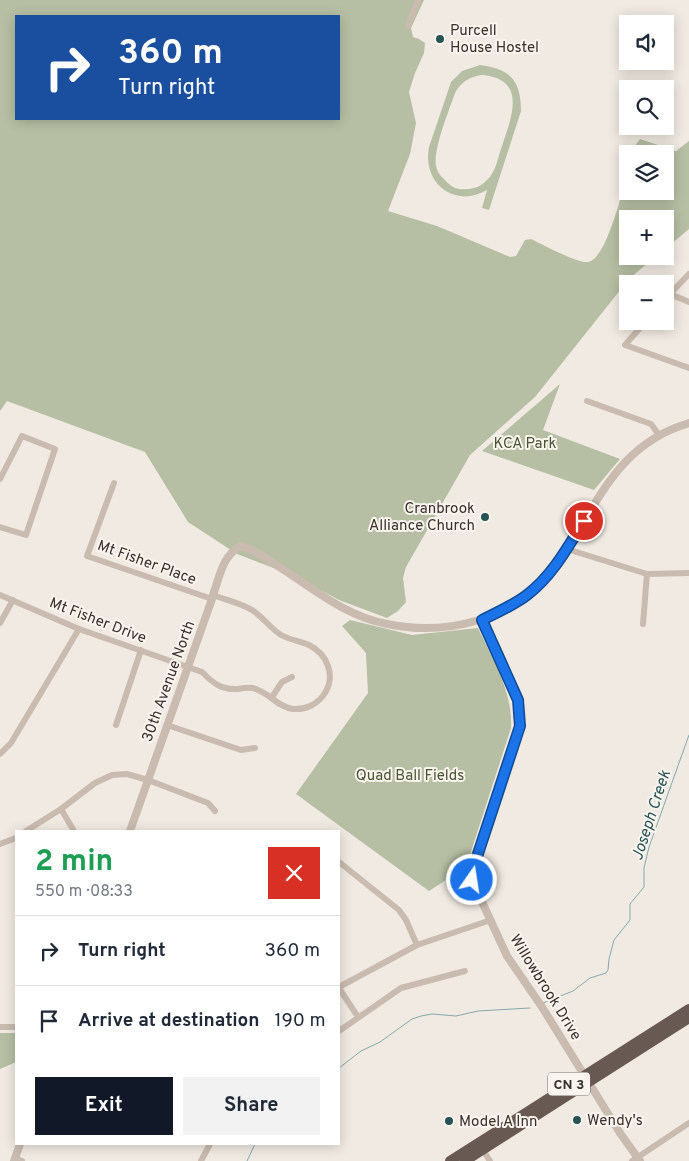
<!DOCTYPE html>
<html lang="en">
<head>
<meta charset="utf-8">
<style>
  :root { --surface:#fff; --page:#f2f2f3; --text:#1f2937; --muted:#747a83; --line:#e0e1e3; --accent:#111827 }
  body { margin:0; font-family:Overpass,sans-serif; background:var(--page); color:var(--text); height:100vh; display:flex; flex-direction:column; font-size:19px; white-space:nowrap }
  * { box-sizing:border-box; margin:0 }
  p { font-size:16px; color:var(--muted) }
  .icon { flex:none; width:28px; height:28px; fill:none; stroke:currentColor; stroke-width:2; stroke-linecap:round; stroke-linejoin:round }
  .map { position:relative; flex:1; overflow:hidden }
  .panel { position:absolute; left:15px; top:830px; width:325px; height:315px; display:flex; flex-direction:column; background:var(--surface); border-radius:0px; box-shadow:0 2px 12px #0003 }
  .panel>* { flex:none }
  .hud { position:absolute; left:15px; top:15px; width:325px; height:105px; border-radius:0px; box-shadow:0 2px 12px #0003; background:#1a4fa0; color:#fff; overflow:hidden }
  .fabs { position:absolute; left:619px; top:15px; display:grid; gap:10px }
  .fabs a { display:grid; place-items:center; width:55px; height:55px; border-radius:0px; background:var(--surface); box-shadow:0 2px 12px #0003; font-size:25px }
  .pin { position:absolute; display:grid; place-items:center; width:42px; height:42px; color:#fff; margin:-21px; border:2px solid #fff; border-radius:50%; box-shadow:0 1px 5px #0007 }
  .me { position:absolute; width:55px; margin:-28px; rotate:13deg; stroke-linejoin:round; filter:drop-shadow(0 0 4px #0008) }
  .turn { display:flex; align-items:center; gap:18px; height:105px; padding:0 20px; font-size:22px }
  .turn .icon { width:65px; height:65px; stroke-width:2.5 }
  .turn b { display:block; font-size:35px; line-height:42px }
  .round { display:grid; place-items:center; flex:none; width:52px; height:52px; border-radius:0px; background:var(--page) }
  .overview { display:flex; align-items:center; justify-content:space-between; height:85px; padding:0 20px }
  h1 { font-size:30px; font-weight:700; line-height:38px; color:#1e9e55 }
  .primary-button { display:flex; gap:10px; margin-top:auto; padding:10px 20px }
  .primary-button a { flex:1; height:58px; border-radius:0px; background:var(--accent); color:#fff; font-size:20px; font-weight:700; line-height:58px; text-align:center }
  .primary-button a+a { background:var(--page); color:var(--text) }
  ul { padding:0; list-style:none }
  li { display:flex; align-items:center; gap:15px; height:70px; padding:0 20px; border-top:1px solid var(--line) }
  li div { flex:1 }
  li b { display:block; font-size:19px }
  li em { font-style:normal }
  .map>svg:first-child { display:block }
  .green { fill:#b6bfa3; fill-rule:evenodd }
  .lines { fill:none; stroke-linecap:round; stroke-linejoin:round }
  .stream { stroke:#84aaac; stroke-width:1 }
  .minor { stroke:#c9bbaf; stroke-width:6 }
  .tertiary { stroke:#c9bbaf; stroke-width:8 }
  .trunk { stroke:#685952; stroke-width:10 }
  .route-casing { stroke:#114b97; stroke-width:12 }
  .route { stroke:#1a73e8; stroke-width:9 }
  .poi-dot { fill:#265356; stroke:#f9f4ee; stroke-width:2 }
  .labels { text-anchor:middle; stroke-width:4; stroke-linejoin:round; paint-order:stroke }
  .shield { fill:#f9f4ee; stroke:#726b66; stroke-width:1 }
  .shield-label { font-size:14px; font-weight:bold; fill:#38302c }
  .poi-label { font-size:15px; fill:#38302c; stroke:#f9f4ee; text-anchor:start }
  .park-label { font-size:15px; fill:#485432; stroke:#f9f4ee }
  .street-label { font-size:15px; fill:#38302c; stroke:#f9f4ee }
  .water-label { font-size:16px; font-style:italic; fill:#265356; stroke:#f9f4ee }
</style>
</head>
<body>
<div class="map">
<svg width="689" height="1161" viewBox="0 0 689 1161">
  <rect width="100%" height="100%" fill="#f1eae2"/>
  <g class="green">
    <path d="M0,0H424L411,28L413,37L419,39L425,43L424,53L415,73L409,92L416,123L410,154L388,211L437,226L510,257L516,256L525,240L531,239C544,245 576,263 588,262C606,260 623,190 627,173L628,191H665V154H632L634,147L640,139L676,151L689,141V229L665,249V219H628V256H656L629,279L535,397L470,455L406,567L403,578L406,602L398,611L387,618L339,600L294,576L237,554L188,522L145,452L7,401L0,411ZM16,16H339V119H16Z"/>
    <path d="M480,65C510,69 521,80 521,111L489,210L482,208L487,190C454,209 422,183 429,147L451,82L462,71ZM483,75C528,80 511,118 502,146C498,157 496,172 487,180C480,188 470,190 459,189C453,188 448,184 444,179C440,176 437,171 436,166C433,149 449,111 455,93C461,82 470,76 483,75Z"/>
    <path d="M560,384L543,430L620,459L594,490L482,451Z"/>
    <path d="M350,620L412,635L478,628C493,660 513,692 511,728L466,867L429,891L296,794L368,693L366,653L342,626Z"/>
    <path d="M0,1033H16V1062L0,1069Z"/>
  </g>
  <g class="lines">
    <g class="stream">
      <path d="M543,1003L573,991L590,978L606,973L608,970L609,959L614,940L630,920V904L644,887V868L649,847L689,735"/>
      <path d="M339,1068L361,1051L380,1042L412,1019L421,1016L432,1014L456,1016L478,1011L530,1008"/>
      <path d="M247,1161L255,1144"/>
    </g>
    <g class="minor">
      <path d="M408,26L418,0"/>
      <path d="M670,294L689,274"/>
      <path d="M665,300L670,294L689,302"/>
      <path d="M646,321L625,345L689,368"/>
      <path d="M587,401L651,424L659,435"/>
      <path d="M0,479L22,436L55,449L26,535L0,527"/>
      <path d="M567,549L647,574L689,573"/>
      <path d="M0,595L79,629L202,672C213,683 221,690 238,689C243,688 248,687 253,688C269,692 277,707 293,709C306,710 318,704 325,693C336,675 327,654 309,645C300,641 290,640 281,635C270,628 263,617 252,610C241,603 226,600 213,595L212,599L87,556L114,483"/>
      <path d="M0,623L13,600"/>
      <path d="M643,624L647,574"/>
      <path d="M272,697L282,682L292,677"/>
      <path d="M116,725L141,650"/>
      <path d="M167,725L241,750L255,748"/>
      <path d="M0,754L11,743L79,629"/>
      <path d="M61,809L74,831"/>
      <path d="M26,831L61,809L95,783L112,775L127,774L148,780L208,803L215,811"/>
      <path d="M0,844L16,838"/>
      <path d="M339,862L399,910L406,920L417,945"/>
      <path d="M339,987L417,945L491,920"/>
      <path d="M339,988L358,1017"/>
      <path d="M0,1027H16"/>
      <path d="M339,1031L401,988L465,971"/>
      <path d="M481,1147L490,1161"/>
      <path d="M15,1158L22,1161"/>
      <path d="M201,1161L210,1144"/>
      <path d="M632,1161L689,1123"/>
    </g>
    <g class="tertiary">
      <path d="M213,595C220,576 222,557 240,546C256,550 270,561 284,570C316,591 348,617 387,624C445,636 513,621 551,571C596,513 611,446 689,423"/>
      <path d="M483,620L518,700L520,726L473,869L472,880L507,956L542,1007L620,1133L640,1161"/>
      <path d="M130,831L212,599"/>
      <path d="M14,1161L20,1144"/>
    </g>
    <g class="trunk">
      <path d="M450,1161L689,1009"/>
      <path d="M465,1161L689,1018"/>
    </g>
  </g>
  <g class="lines">
    <defs>
      <path id="route" d="M472,880L473,869L520,726L518,700L482,620C498,612 514,605 527,595C552,576 568,547 584,521"/>
    </defs>
    <use href="#route" class="route-casing"/>
    <use href="#route" class="route"/>
  </g>
  <g class="poi-dot">
    <circle cx="440" cy="39" r="5"/>
    <circle cx="485" cy="517" r="5"/>
    <circle cx="577" cy="1120" r="5"/>
    <circle cx="449" cy="1121" r="5"/>
  </g>
  <g class="labels">
    <rect class="shield" x="548" y="1072.5" width="42" height="23" rx="4"/>
    <g class="shield-label">
      <text x="569" y="1089">CN 3</text>
    </g>
    <g class="poi-label">
      <text x="450" y="35">Purcell<tspan x="450" dy="17">House Hostel</tspan></text>
      <text x="475" y="513" text-anchor="end">Cranbrook<tspan x="475" dy="17">Alliance Church</tspan></text>
      <text x="587" y="1125">Wendy's</text>
      <text x="459" y="1126">Model A Inn</text>
    </g>
    <g class="park-label">
      <text x="525" y="448">KCA Park</text>
      <text x="410" y="780">Quad Ball Fields</text>
    </g>
    <g class="street-label">
      <text transform="translate(147 562) rotate(20)" y="5">Mt Fisher Place</text>
      <text transform="translate(98 620) rotate(21)" y="5">Mt Fisher Drive</text>
      <text transform="translate(168 681) rotate(-70)" y="5">30th Avenue North</text>
      <text transform="translate(546 987) rotate(58)" y="5">Willowbrook Drive</text>
    </g>
    <g class="water-label">
      <text transform="translate(650 815) rotate(-72)" y="6">Joseph Creek</text>
    </g>
  </g>
</svg>
<div class="fabs">
<a><svg class="icon" aria-label="sound" viewBox="0 0 24 24"><path d="M4 9h4l5-4v14l-5-4H4zM17 9q2 3 0 6"/></svg></a>
<a><svg class="icon" aria-label="search" viewBox="0 0 24 24"><circle cx="10" cy="10" r="6"/><path d="M15 15l6 6"/></svg></a>
<a><svg class="icon" aria-label="layers" viewBox="0 0 24 24"><path d="M12 4l9 5-9 5-9-5zM3 14l9 5 9-5"/></svg></a>
<a>+</a>
<a>−</a>
</div>
<div class="pin" style="left:584px;top:521px;background:#d93025"><svg class="icon" aria-label="arrive" viewBox="0 0 24 24"><path d="M6 21V4h12l-3 4 3 4H6"/></svg></div>
<svg class="me" style="left:472px;top:880px" viewBox="-20 -20 40 40"><circle r="17" fill="#1a73e8" stroke="#fff" stroke-width="3"/><path d="M0-11L8 9 0 5-8 9z" fill="#fff"/></svg>
<div class="hud">
<div class="turn"><svg class="icon" aria-label="right" viewBox="0 0 24 24"><path d="M7 20v-9h11M14 6l5 5-5 5"/></svg><div><b>360 m</b>Turn right</div></div>
</div>
<section class="panel">
<div class="overview"><div><h1>2 min</h1><p>550 m · 08:33</p></div><a class="round" style="background:#d93025;color:#fff"><svg class="icon" aria-label="close" viewBox="0 0 24 24"><path d="M6 6l12 12M18 6L6 18"/></svg></a></div>
<ul>
<li><svg class="icon" aria-label="right" viewBox="0 0 24 24"><path d="M7 20v-9h11M14 6l5 5-5 5"/></svg><div><b>Turn right</b></div><em>360 m</em></li>
<li><svg class="icon" aria-label="arrive" viewBox="0 0 24 24"><path d="M6 21V4h12l-3 4 3 4H6"/></svg><div><b>Arrive at destination</b></div><em>190 m</em></li>
</ul>
<div class="primary-button"><a>Exit</a><a>Share</a></div>
</section>
</div>
</body>
</html>
